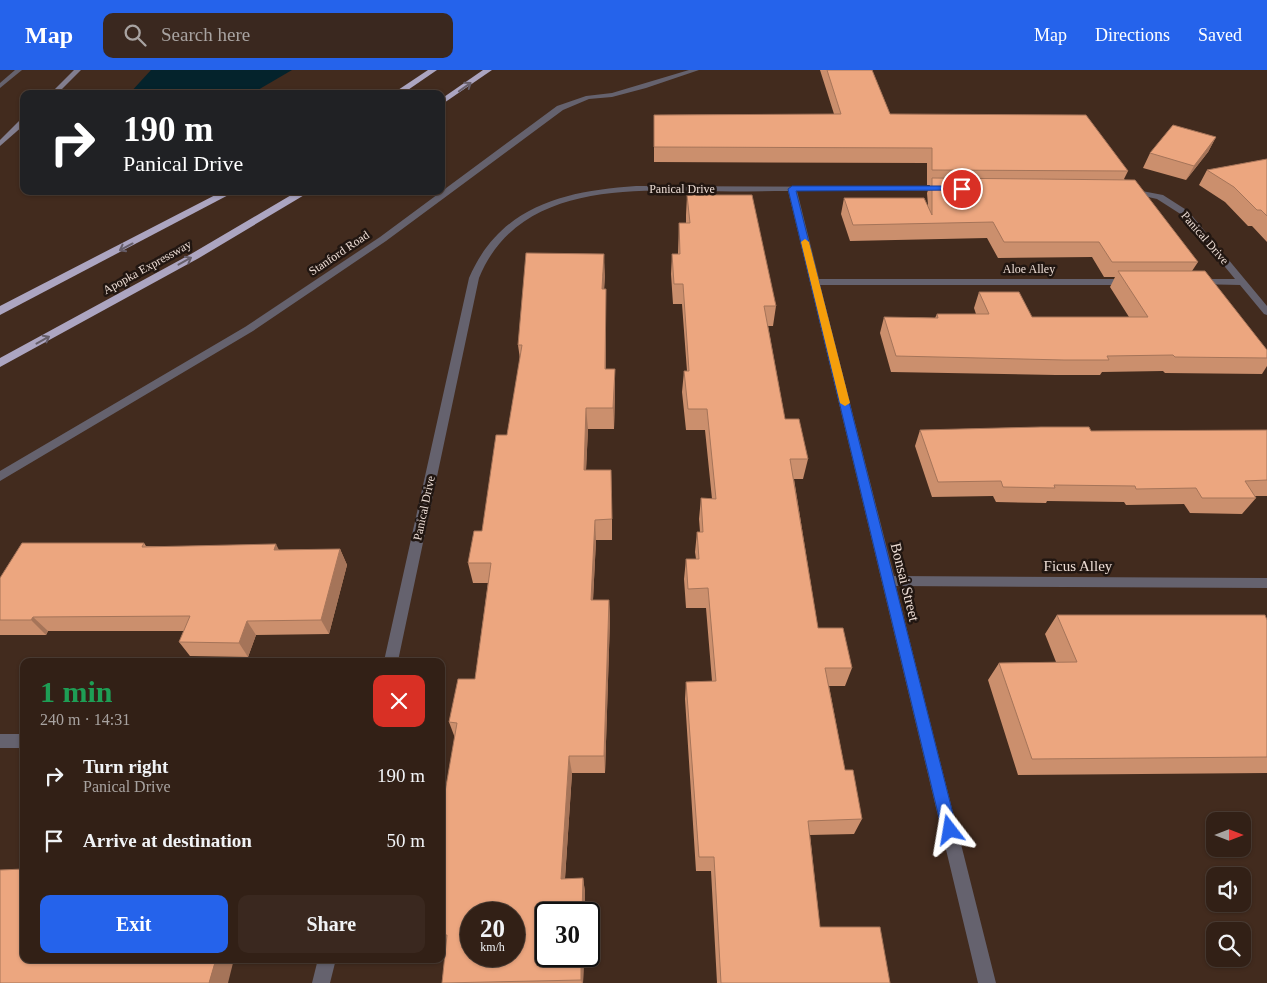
<!DOCTYPE html>
<html lang="en">
<head>
<meta charset="utf-8">
<style>
  :root { --surface:#322016; --page:#3a281f; --text:#f1f3f6; --muted:#a8a3a1; --line:#4d3e35; --accent:#2563eb }
  body { margin:0; font-family:Georgia,serif; background:var(--page); color:var(--text); height:100vh; display:flex; flex-direction:column; font-size:19px; white-space:nowrap }
  * { box-sizing:border-box; margin:0 }
  p { font-size:16px; color:var(--muted) }
  .icon { flex:none; width:28px; height:28px; fill:none; stroke:currentColor; stroke-width:2; stroke-linecap:round; stroke-linejoin:round }
  .map { position:relative; flex:1; overflow:hidden }
  .side { position:absolute; left:20px; top:588px; width:425px; height:305px; display:flex; flex-direction:column; background:var(--surface); border-radius:10px; box-shadow:0 1px 4px #0004,0 0 0 1px var(--line) }
  .side>* { flex:none }
  .top-card { position:absolute; left:20px; top:20px; width:425px; height:105px; border-radius:10px; box-shadow:0 1px 4px #0004,0 0 0 1px var(--line); background:#202124; color:#fff; overflow:hidden }
  .needle { width:32px; rotate:90deg }
  .tools { position:absolute; left:1206px; top:742px; display:grid; gap:10px }
  .tools a { display:grid; place-items:center; width:45px; height:45px; border-radius:10px; background:var(--surface); box-shadow:0 1px 4px #0004,0 0 0 1px var(--line); font-size:25px }
  .speed { position:absolute; left:460px; top:832px; display:flex; gap:10px; font-size:25px; font-weight:700; text-align:center }
  .speed>* { display:grid; place-content:center; width:65px; height:65px; border-radius:50%; background:var(--surface); box-shadow:0 1px 4px #0004,0 0 0 1px var(--line); line-height:1 }
  .speed small { font-size:12px; font-weight:400 }
  .speed .limit { border:2px solid #111; border-radius:8px; background:#fff; color:#111 }
  .pin { position:absolute; display:grid; place-items:center; width:42px; height:42px; color:#fff; margin:-21px; border:2px solid #fff; border-radius:50%; box-shadow:0 1px 5px #0007 }
  .me { position:absolute; width:55px; margin:-28px; rotate:346deg; stroke-linejoin:round; filter:drop-shadow(0 0 4px #0008) }
  .turn { display:flex; align-items:center; gap:18px; height:105px; padding:0 20px; font-size:22px }
  .turn .icon { width:65px; height:65px; stroke-width:2.5 }
  .turn b { display:block; font-size:35px; line-height:42px }
  .round { display:grid; place-items:center; flex:none; width:52px; height:52px; border-radius:10px; background:var(--page) }
  .overview { display:flex; align-items:center; justify-content:space-between; height:85px; padding:0 20px }
  h1 { font-size:30px; font-weight:700; line-height:38px; color:#1e9e55 }
  .cta { display:flex; gap:10px; margin-top:auto; padding:10px 20px }
  .cta a { flex:1; height:58px; border-radius:10px; background:var(--accent); color:#fff; font-size:20px; font-weight:700; line-height:58px; text-align:center }
  .cta a+a { background:var(--page); color:var(--text) }
  ul { padding:0; list-style:none }
  li { display:flex; align-items:center; gap:15px; height:65px; padding:0 20px }
  li div { flex:1 }
  li b { display:block; font-size:19px }
  li em { font-style:normal }
  header { display:flex; align-items:center; gap:30px; box-sizing:border-box; height:70px; padding:0 25px; background:var(--accent); color:#fff }
  header strong { font-size:24px }
  nav { display:flex; gap:28px; margin-inline-start:auto; font-size:18px }
  .search { width:350px; height:45px; background:var(--page); display:flex; align-items:center; gap:12px; box-sizing:border-box; padding:0 18px; border-radius:10px; color:var(--muted); font-size:19px }
  .map>svg:first-child { display:block }
  .water { fill:#04232c }
  .lines { fill:none; stroke-linecap:round; stroke-linejoin:round }
  .lane { fill:#65626e; fill-rule:evenodd }
  .street { fill:#65626e; fill-rule:evenodd }
  .secondary { fill:#827e8f; fill-rule:evenodd }
  .highway { fill:#aca5c1; fill-rule:evenodd }
  .wall { fill:#cb8f6d }
  .shaded-wall { fill:#a57459 }
  .building { fill:#eca67f; stroke:#a57459; fill-rule:evenodd }
  .oneway { stroke:#665e69 }
  .route { fill:#2563eb; stroke:#184099 }
  .slow { fill:#f59e0b }
  .labels { text-anchor:middle; stroke-width:5; stroke-linejoin:round; paint-order:stroke }
  .far-street-label { font-size:12px; fill:#ecdcd4; stroke:#211611 }
  .street-label { font-size:15px; fill:#ecdcd4; stroke:#211611 }
</style>
</head>
<body>
<header>
<strong>Map</strong>
<div class="search"><svg class="icon" aria-label="search" viewBox="0 0 24 24"><circle cx="10" cy="10" r="6"/><path d="M15 15l6 6"/></svg>Search here</div>
<nav><a>Map</a><a>Directions</a><a>Saved</a></nav>
</header>
<div class="map">
<svg width="1267" height="913" viewBox="0 0 1267 913">
  <rect width="100%" height="100%" fill="#422b1e"/>
  <path class="water" d="M151,0H292L251,24H129Z"/>
  <g class="lines">
    <path class="lane" d="M15,0H22L0,18V13Z"/>
    <g class="street">
      <path d="M689,0H699L646,18L612,27L589,29L563,40L386,171L253,261L0,411V401L245,257L380,167L557,36L586,26L612,23Z"/>
      <path d="M636,116L944,117H947V121H797L819,209H1130L1135,212L1130,215H820L894,506L1267,508V518L896,516L996,913H978L788,121C760,121 732,122 704,121C621,119 516,117 479,208L398,591H384L469,208C500,136 564,121 636,116Z"/>
      <path d="M1126,118L1163,125L1188,141L1267,236V245L1264,244L1240,215L1195,214L1193,212L1198,209H1235L1182,145L1157,129L1126,122Z"/>
      <rect x="0" y="664" width="24" height="14"/>
      <path d="M318,889H336L330,913H312Z"/>
    </g>
    <g class="secondary">
      <path d="M74,0H81L57,24H50Z"/>
      <path d="M21,49H24V55L0,76V70Z"/>
    </g>
    <g class="highway">
      <path d="M428,0H437L402,24H392Z"/>
      <path d="M483,0H492L441,35V29Z"/>
      <path d="M223,121H236L0,245V236Z"/>
      <path d="M298,121H311L199,188L0,297V288L191,184Z"/>
    </g>
  </g>
  <g class="wall">
    <path d="M820,0H872L890,44L1128,101L1124,109L1198,192L1192,201L1267,280V296L1262,304L1165,303L1163,301L1102,302L1100,305H1056L891,302L880,263L884,247L935,248L937,244H976L974,238L979,222L1032,247H1129L1110,217L1115,207H1104L1092,187L998,188L987,168L850,171L841,144L844,128L928,135L927,123L930,115H927V93L654,92V45L834,44Z"/>
    <path d="M1216,67L1208,82L1186,110L1143,98L1150,83Z"/>
    <path d="M1267,89V172L1252,156H1248L1225,132L1199,115L1207,100Z"/>
    <path d="M687,125L776,236L773,256H768L785,349L808,389L803,409H794L818,558L852,598L845,616H829L845,700L862,749L854,764L810,765L820,857L890,913H717L711,801H696L685,629L686,612L712,611L706,538H686L684,509L686,489H696L695,482L697,462H700L699,449L701,428L712,429L705,360H686L682,322L684,301H687L682,234H673L671,204L672,184H678L679,153H686V145Z"/>
    <path d="M605,204L604,219H606V299H615V320L614,359H588L586,400L612,421V470H596L593,530H609L610,549L605,703H572L565,809L583,808L585,822V844H546V886H584L583,913H442L446,877H441V745L455,668L449,652L475,609L488,513H473L468,493L482,461L507,365L520,289L518,275Z"/>
    <path d="M920,360L1091,361L1267,360V426H1254L1256,428L1242,444L1190,443L1184,434L1126,435L1124,432L1047,431L1046,433L996,432L993,426L932,427L915,376Z"/>
    <path d="M144,473L146,476L279,480L340,479L347,495L329,564L256,565L248,587L190,586L179,572L184,561H48L46,565H0V508Z"/>
    <path d="M1057,545L1267,550V703L1018,705L988,610L999,593L1056,592L1045,564Z"/>
  </g>
  <g class="shaded-wall">
    <path d="M1216,67L1208,82L1186,110L1194,96Z"/>
    <path d="M604,184L605,204L603,240L602,219Z"/>
    <path d="M606,219V320L605,299Z"/>
    <path d="M615,299V320L614,359L613,338Z"/>
    <path d="M586,338L588,359L585,421L584,400Z"/>
    <path d="M595,450L596,470L592,549L591,530Z"/>
    <path d="M276,474L284,490L274,480Z"/>
    <path d="M340,479L347,495L329,564L321,550Z"/>
    <path d="M609,530L610,549L605,703L604,686Z"/>
    <path d="M33,547L48,561L46,565L31,550Z"/>
    <path d="M247,551L256,565L248,587L239,573Z"/>
    <path d="M569,686L572,703L564,822L561,809Z"/>
    <path d="M583,808L585,822V844H582Z"/>
    <path d="M581,886H584L583,913H582L581,910Z"/>
    <path d="M216,889H234L228,913H209Z"/>
  </g>
  <g class="building">
    <path d="M827,0H872L890,44L1086,45L1128,101L932,100V78L654,77V45L841,44Z"/>
    <path d="M1173,55L1216,67L1194,96L1150,83Z"/>
    <path d="M1267,89V146L1261,140H1257L1234,117L1207,100Z"/>
    <path d="M932,108L1135,110L1198,192H1112L1099,172H1004L993,152L853,155L844,128H924L932,145Z"/>
    <path d="M687,125H752L776,236H764L785,349H799L808,389H790L818,558H843L852,598H825L845,700H853L862,749L808,751L820,857H880L890,913H721L714,787H699L686,612L716,611L708,518L688,519L686,489H699L697,462H703L701,428L716,429L707,339H688L684,301H689L683,214H674L672,184H680L679,153H690Z"/>
    <path d="M526,183L604,184L602,219H606L605,299H615L613,338H586L584,400H611L612,449L595,450L591,530H609L604,686H569L561,809L583,808L582,844H546V886H581V910L442,913L447,865H441V745L457,653L449,652L458,609H475L491,493H468L474,461H482L496,365H507L522,275H518ZM471,844H514V886H471Z"/>
    <path d="M1118,201H1205L1267,280V288L1175,287L1173,285L1107,286L1109,290H1064L896,286L884,247L938,248L937,244H989L979,222H1019L1032,247H1148Z"/>
    <path d="M1041,357H1089L1091,361L1267,360V410L1245,411L1256,428H1202L1196,418L1136,419L1135,416L1054,415L1055,418L1003,417L1001,411L938,412L920,360Z"/>
    <path d="M22,473H144L142,477L276,474L274,480L340,479L321,550L247,551L239,573L179,572L190,546L33,547L31,550H0V508Z"/>
    <path d="M1057,545H1265L1267,550V687L1032,689L999,593L1077,592Z"/>
    <path d="M24,799V889H216L209,913H0V800Z"/>
  </g>
  <defs><path id="oneway-shaft" d="M-6 0H5M1.5-3L5.5 0L1.5 3" fill="none" stroke-width="1.6" stroke-linecap="round" stroke-linejoin="round" transform="scale(1.25)"/></defs>
  <g class="oneway">
    <use href="#oneway-shaft" transform="translate(465 17) rotate(-35)"/>
    <use href="#oneway-shaft" transform="translate(126 177) rotate(152)"/>
    <use href="#oneway-shaft" transform="translate(185 191) rotate(-29)"/>
    <use href="#oneway-shaft" transform="translate(43 270) rotate(-29)"/>
  </g>
  <path class="route" d="M962,116L965,117V120L796,121L957,760L955,765L950,767L944,765L942,760L788,119L792,116Z"/>
  <path class="slow" d="M805,169L809,172L850,333L845,336L840,333L801,172Z"/>
  <g class="labels">
    <g class="far-street-label">
      <text x="682" y="123">Panical Drive</text>
      <text transform="translate(1205 168) rotate(49)" y="4">Panical Drive</text>
      <text transform="translate(339 183) rotate(-34)" y="4">Stanford Road</text>
      <text transform="translate(147 197) rotate(-29)" y="4">Apopka Expressway</text>
      <text x="1029" y="203">Aloe Alley</text>
      <text transform="translate(424 438) rotate(-78)" y="4">Panical Drive</text>
    </g>
    <g class="street-label">
      <text x="1078" y="501">Ficus Alley</text>
      <text transform="translate(905 512) rotate(76)" y="5">Bonsai Street</text>
    </g>
  </g>
</svg>
<div class="tools">
<a><svg class="needle" viewBox="-14 -14 28 28"><path d="M0-13l5 13h-10z" fill="#e53935"/><path d="M0 13l5-13h-10z" fill="#a8a3a1"/></svg></a>
<a><svg class="icon" aria-label="sound" viewBox="0 0 24 24"><path d="M4 9h4l5-4v14l-5-4H4zM17 9q2 3 0 6"/></svg></a>
<a><svg class="icon" aria-label="search" viewBox="0 0 24 24"><circle cx="10" cy="10" r="6"/><path d="M15 15l6 6"/></svg></a>
</div>
<div class="speed"><div>20<small>km/h</small></div><div class="limit">30</div></div>
<div class="pin" style="left:962px;top:119px;background:#d93025"><svg class="icon" aria-label="arrive" viewBox="0 0 24 24"><path d="M6 21V4h12l-3 4 3 4H6"/></svg></div>
<svg class="me" style="left:950px;top:760px" viewBox="-20 -20 40 40"><path d="M0-17L14 15 0 8-14 15z" fill="#2563eb" stroke="#fff" stroke-width="4"/></svg>
<div class="top-card">
<div class="turn"><svg class="icon" aria-label="right" viewBox="0 0 24 24"><path d="M7 20v-9h11M14 6l5 5-5 5"/></svg><div><b>190 m</b>Panical Drive</div></div>
</div>
<section class="side">
<div class="overview"><div><h1>1 min</h1><p>240 m · 14:31</p></div><a class="round" style="background:#d93025;color:#fff"><svg class="icon" aria-label="close" viewBox="0 0 24 24"><path d="M6 6l12 12M18 6L6 18"/></svg></a></div>
<ul>
<li><svg class="icon" aria-label="right" viewBox="0 0 24 24"><path d="M7 20v-9h11M14 6l5 5-5 5"/></svg><div><b>Turn right</b><p>Panical Drive</p></div><em>190 m</em></li>
<li><svg class="icon" aria-label="arrive" viewBox="0 0 24 24"><path d="M6 21V4h12l-3 4 3 4H6"/></svg><div><b>Arrive at destination</b></div><em>50 m</em></li>
</ul>
<div class="cta"><a>Exit</a><a>Share</a></div>
</section>
</div>
</body>
</html>
